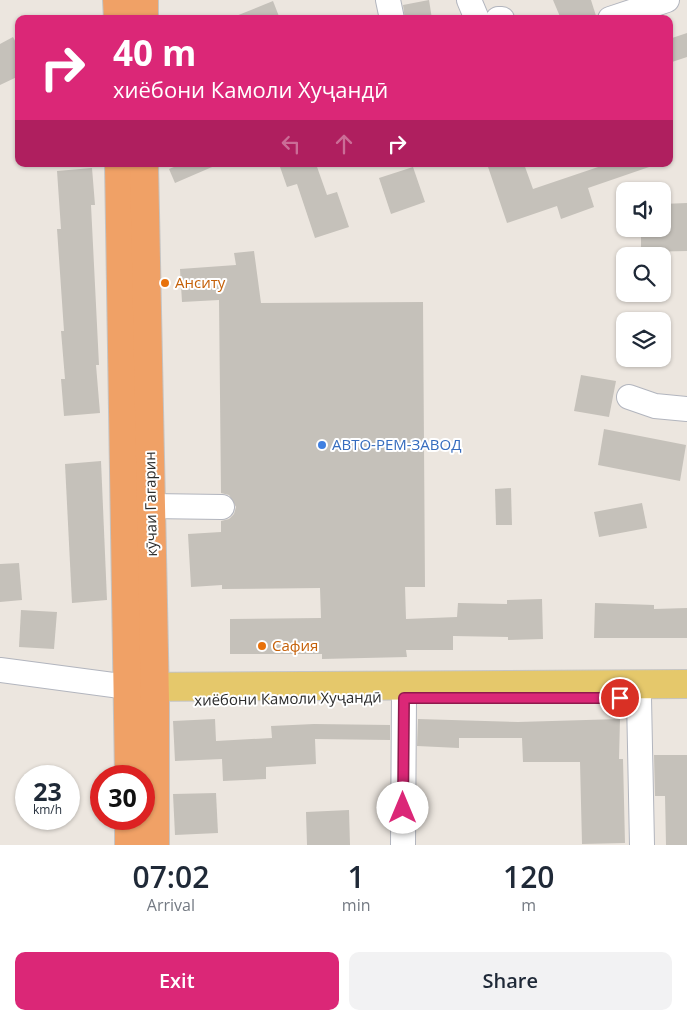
<!DOCTYPE html>
<html lang="en">
<head>
<meta charset="utf-8">
<style>
  :root { --surface:#fff; --page:#f2f2f3; --text:#1f2937; --muted:#747a83; --accent:#db2777 }
  body { margin:0; font-family:"Open Sans",sans-serif; background:var(--page); color:var(--text); height:100vh; display:flex; flex-direction:column; font-size:19px; white-space:nowrap }
  * { box-sizing:border-box; margin:0 }
  p { font-size:16px; color:var(--muted) }
  .icon { flex:none; width:28px; height:28px; fill:none; stroke:currentColor; stroke-width:2; stroke-linecap:round; stroke-linejoin:round }
  .map { position:relative; height:845px; overflow:hidden }
  .side { display:flex; flex-direction:column; background:var(--surface); flex:1 }
  .side>* { flex:none }
  .top-card { position:absolute; left:15px; top:15px; width:658px; height:152px; border-radius:10px; box-shadow:0 1px 4px #0004; background:#db2777; color:#fff; overflow:hidden }
  .controls { position:absolute; left:616px; top:182px; display:grid; gap:10px }
  .controls a { display:grid; place-items:center; width:55px; height:55px; border-radius:10px; background:var(--surface); box-shadow:0 1px 4px #0004; font-size:25px }
  .speed { position:absolute; left:15px; top:765px; display:flex; gap:10px; font-size:25px; font-weight:700; text-align:center }
  .speed>* { display:grid; place-content:center; width:65px; height:65px; border-radius:50%; background:var(--surface); box-shadow:0 1px 4px #0004; line-height:1 }
  .speed small { font-size:12px; font-weight:400 }
  .speed .limit { border:8px solid #d22; background:#fff; color:#111 }
  .pin { position:absolute; display:grid; place-items:center; width:42px; height:42px; color:#fff; margin:-21px; border:2px solid #fff; border-radius:50%; box-shadow:0 1px 5px #0007 }
  .me { position:absolute; width:55px; margin:-28px; rotate:0deg; stroke-linejoin:round; filter:drop-shadow(0 0 4px #0008) }
  .turn { display:flex; align-items:center; gap:18px; height:105px; padding:0 15px; font-size:22px }
  .turn .icon { width:65px; height:65px; stroke-width:2.5 }
  .turn b { display:block; font-size:35px; line-height:42px }
  .lanes { display:flex; align-items:center; height:48px; padding:0 15px; background:#0003; justify-content:center; gap:25px; direction:ltr }
  .lanes .off { opacity:.35 }
  .eta { display:flex; justify-content:space-evenly; align-items:center; height:85px; text-align:center }
  .eta b { font-size:30px; font-weight:600; line-height:35px }
  .primary-button { display:flex; gap:10px; margin-top:auto; padding:10px 15px }
  .primary-button a { flex:1; height:58px; border-radius:10px; background:var(--accent); color:#fff; font-size:20px; font-weight:600; line-height:58px; text-align:center }
  .primary-button a+a { background:var(--page); color:var(--text) }
  .map>svg:first-child { display:block }
  .building { fill:#c5c1ba }
  .lines { fill:none; stroke-linecap:round; stroke-linejoin:round }
  .minor-casing { stroke:#b2b5be; stroke-width:26 }
  .major-casing { stroke:#c4c4c4; stroke-width:30 }
  .highway-casing { stroke:#c4c4c4; stroke-width:30 }
  .minor { stroke:#fff; stroke-width:24 }
  .major { stroke:#e5c86b; stroke-width:28 }
  .highway { stroke:#f0a166; stroke-width:28 }
  .route-casing { stroke:#8e194d; stroke-width:12 }
  .route { stroke:#db2777; stroke-width:9 }
  .food-dot { fill:#e8710a; stroke:#fff; stroke-width:2 }
  .shop-dot { fill:#3f7fe0; stroke:#fff; stroke-width:2 }
  .labels { text-anchor:middle; stroke-width:4; stroke-linejoin:round; paint-order:stroke }
  .food-label { font-size:15px; fill:#c56008; stroke:#fff; text-anchor:start }
  .shop-label { font-size:15px; fill:#366cbe; stroke:#fff; text-anchor:start }
  .street-label { font-size:15px; fill:#2c2c2c; stroke:#fff }
</style>
</head>
<body>
<div class="map">
<svg width="687" height="845" viewBox="0 0 687 845">
  <rect width="100%" height="100%" fill="#ece6df"/>
  <g class="building">
    <path d="M429,0L432,19H405L403,5Z"/>
    <path d="M553,0H591L597,19H561Z"/>
    <path d="M273,1L280,19H231V18Z"/>
    <path d="M687,33V57L669,63V39Z"/>
    <path d="M13,37L19,48V76L0,85V44Z"/>
    <path d="M181,164H219L175,183L169,169Z"/>
    <path d="M279,164H316L327,195L337,192L349,227L315,238L297,184L287,187Z"/>
    <path d="M487,164H524L533,189L607,164H652V166L588,188L594,207L561,219L557,206L507,223Z"/>
    <path d="M413,167L425,202L391,214L379,178Z"/>
    <path d="M92,168L95,205H91L99,365H96L100,413L64,416L61,379H65L61,331H64L57,229H61L57,171Z"/>
    <path d="M687,203V251L641,252V229H662V204Z"/>
    <path d="M254,251L261,303L423,302L425,587H405L406,619L457,617L458,603L507,604V600L542,599L543,639L508,640V637L453,636V650H406L407,657L322,659V654H230V619L321,618L320,588L222,589V585L191,587L188,534L221,532V521L229,519L234,514L236,507L229,495L221,493L219,300L182,302L180,269L236,265L234,253Z"/>
    <path d="M581,375L616,381L609,417L574,411Z"/>
    <path d="M604,429L686,445L680,481L598,465Z"/>
    <path d="M101,461L107,600L72,603L65,464Z"/>
    <path d="M511,488L512,525H496L495,489Z"/>
    <path d="M642,503L647,528L599,537L594,512Z"/>
    <path d="M19,563L22,600L0,602V564Z"/>
    <path d="M595,603L654,605V609L687,608V638H594Z"/>
    <path d="M21,610L57,612L54,649L19,647Z"/>
    <path d="M215,719L216,741L272,738L271,726L314,724L390,725V740L315,739L316,764L266,767V779L223,781L222,759L175,761L173,721Z"/>
    <path d="M418,719L518,722L620,719L619,759H623L625,843L582,844L580,762H523L522,738H459V748L417,746Z"/>
    <path d="M654,755H687V845H666L665,796H655Z"/>
    <path d="M216,793L218,833L175,835L173,794Z"/>
    <path d="M349,810L350,845H307L306,812Z"/>
  </g>
  <g class="lines">
    <defs>
      <g id="minor">
        <path d="M388,0L392,19"/>
        <path d="M469,0L477,19"/>
        <path d="M498,19H502"/>
        <path d="M610,19L667,0"/>
        <path d="M629,397L655,406L687,409"/>
        <path d="M151,506L222,507"/>
        <path d="M0,670L128,687"/>
        <path d="M639,698L642,845"/>
        <path d="M403,845L404,698"/>
      </g>
      <path id="major" d="M132,687L687,684"/>
      <g id="highway">
        <path d="M117,0L118,19"/>
        <path d="M144,19V0"/>
        <path d="M119,164L129,776"/>
        <path d="M144,164L155,701V845"/>
        <path d="M129,819V845"/>
      </g>
    </defs>
    <use href="#minor" class="minor-casing"/>
    <use href="#major" class="major-casing"/>
    <use href="#highway" class="highway-casing"/>
    <use href="#minor" class="minor"/>
    <use href="#major" class="major"/>
    <use href="#highway" class="highway"/>
  </g>
  <g class="lines">
    <defs>
      <path id="route" d="M403,808L404,698H620"/>
    </defs>
    <use href="#route" class="route-casing"/>
    <use href="#route" class="route"/>
  </g>
  <g class="food-dot">
    <circle cx="165" cy="283" r="5"/>
    <circle cx="262" cy="646" r="5"/>
  </g>
  <circle class="shop-dot" cx="322" cy="445" r="5"/>
  <g class="labels">
    <g class="food-label">
      <text x="175" y="288">Анситу</text>
      <text x="272" y="651">Сафия</text>
    </g>
    <g class="shop-label">
      <text x="332" y="450">АВТО-РЕМ-ЗАВОД</text>
    </g>
    <g class="street-label">
      <text transform="translate(151 504) rotate(-91)" y="5">кӯчаи Гагарин</text>
      <text transform="translate(288 699) rotate(-1)" y="5">хиёбони Камоли Хуҷандӣ</text>
    </g>
  </g>
</svg>
<div class="controls">
<a><svg class="icon" aria-label="sound" viewBox="0 0 24 24"><path d="M4 9h4l5-4v14l-5-4H4zM17 9q2 3 0 6"/></svg></a>
<a><svg class="icon" aria-label="search" viewBox="0 0 24 24"><circle cx="10" cy="10" r="6"/><path d="M15 15l6 6"/></svg></a>
<a><svg class="icon" aria-label="layers" viewBox="0 0 24 24"><path d="M12 4l9 5-9 5-9-5zM3 14l9 5 9-5"/></svg></a>
</div>
<div class="speed"><div>23<small>km/h</small></div><div class="limit">30</div></div>
<div class="pin" style="left:620px;top:698px;background:#d93025"><svg class="icon" aria-label="arrive" viewBox="0 0 24 24"><path d="M6 21V4h12l-3 4 3 4H6"/></svg></div>
<svg class="me" style="left:403px;top:808px" viewBox="-20 -20 40 40"><circle r="19" fill="#fff"/><path d="M0-13L10 11 0 6-10 11z" fill="#db2777"/></svg>
<div class="top-card">
<div class="turn"><svg class="icon" aria-label="right" viewBox="0 0 24 24"><path d="M7 20v-9h11M14 6l5 5-5 5"/></svg><div><b>40 m</b>хиёбони Камоли Хуҷандӣ</div></div>
<div class="lanes"><svg class="icon off" aria-label="left" viewBox="0 0 24 24"><path d="M17 20v-9H6M10 6l-5 5 5 5"/></svg><svg class="icon off" aria-label="ahead" viewBox="0 0 24 24"><path d="M12 20V5M6 11l6-6 6 6"/></svg><svg class="icon" aria-label="right" viewBox="0 0 24 24"><path d="M7 20v-9h11M14 6l5 5-5 5"/></svg></div>
</div>
</div>
<section class="side">
<div class="eta">
<div><b>07:02</b><p>Arrival</p></div>
<div><b>1</b><p>min</p></div>
<div><b>120</b><p>m</p></div>
</div>
<div class="primary-button"><a>Exit</a><a>Share</a></div>
</section>
</body>
</html>
